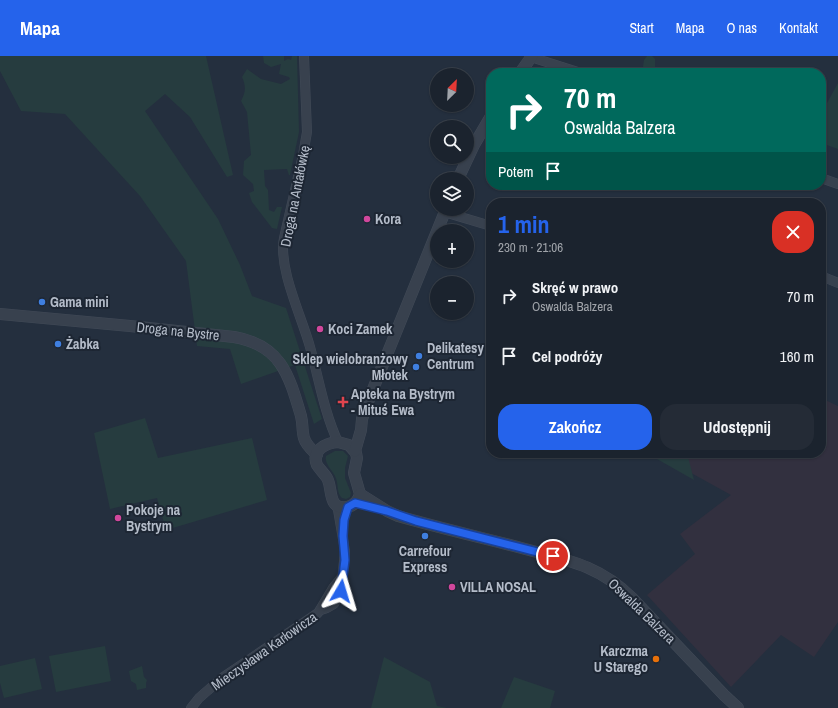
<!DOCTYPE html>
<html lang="pl">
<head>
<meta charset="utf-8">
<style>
  :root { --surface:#1b232e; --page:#242b36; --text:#f1f3f6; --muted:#a0a4aa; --line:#39404a; --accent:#2563eb }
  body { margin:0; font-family:"Archivo Narrow",sans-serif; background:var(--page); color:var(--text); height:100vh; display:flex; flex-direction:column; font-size:15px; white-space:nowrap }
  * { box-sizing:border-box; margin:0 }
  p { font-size:13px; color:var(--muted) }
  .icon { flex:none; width:22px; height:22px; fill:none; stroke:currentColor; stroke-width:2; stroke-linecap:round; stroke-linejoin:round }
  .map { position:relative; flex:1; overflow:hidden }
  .drawer { position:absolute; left:486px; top:142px; width:340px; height:260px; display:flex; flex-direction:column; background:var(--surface); border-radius:16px; box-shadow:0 1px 3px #0004,0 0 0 1px var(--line) }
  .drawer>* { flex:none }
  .hud { position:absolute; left:486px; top:12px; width:340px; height:122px; border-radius:16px; box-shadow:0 1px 3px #0004,0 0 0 1px var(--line); background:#00695c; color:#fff; overflow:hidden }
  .needle { width:26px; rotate:24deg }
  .buttons { position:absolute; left:430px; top:12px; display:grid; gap:8px }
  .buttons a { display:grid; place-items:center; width:44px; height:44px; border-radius:50%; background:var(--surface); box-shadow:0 1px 3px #0004,0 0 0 1px var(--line); font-size:20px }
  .pin { position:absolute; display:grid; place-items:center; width:34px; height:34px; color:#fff; margin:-17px; border:2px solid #fff; border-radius:50%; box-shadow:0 1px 4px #0007 }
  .me { position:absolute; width:44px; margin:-22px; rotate:7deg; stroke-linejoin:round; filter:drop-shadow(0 0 3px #0008) }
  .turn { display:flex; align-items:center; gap:14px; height:84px; padding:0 12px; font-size:18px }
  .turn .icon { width:52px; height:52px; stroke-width:2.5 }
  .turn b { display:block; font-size:28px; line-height:34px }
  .then { display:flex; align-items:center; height:38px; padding:0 12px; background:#0003; gap:8px; font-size:15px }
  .round { display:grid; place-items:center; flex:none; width:42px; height:42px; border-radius:16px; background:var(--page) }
  .head { display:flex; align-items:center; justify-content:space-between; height:68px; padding:0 12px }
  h1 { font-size:24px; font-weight:700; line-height:30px; color:var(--accent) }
  .cta { display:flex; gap:8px; margin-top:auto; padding:8px 12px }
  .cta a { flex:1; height:46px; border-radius:16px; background:var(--accent); color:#fff; font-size:16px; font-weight:700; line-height:46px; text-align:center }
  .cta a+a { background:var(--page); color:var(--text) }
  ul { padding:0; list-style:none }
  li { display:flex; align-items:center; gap:12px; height:60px; padding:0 12px }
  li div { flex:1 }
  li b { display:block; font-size:15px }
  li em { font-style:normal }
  header { display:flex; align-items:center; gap:24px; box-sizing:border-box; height:56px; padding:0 20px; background:var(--accent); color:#fff }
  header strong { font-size:19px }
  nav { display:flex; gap:22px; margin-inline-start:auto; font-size:14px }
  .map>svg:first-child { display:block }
  .medical { fill:#32303f }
  .green { fill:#263c3f }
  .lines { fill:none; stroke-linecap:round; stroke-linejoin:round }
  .minor-casing { stroke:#414a57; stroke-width:10 }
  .tertiary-casing { stroke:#414a57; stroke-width:12 }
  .minor { stroke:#38414e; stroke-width:9 }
  .tertiary { stroke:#38414e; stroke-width:11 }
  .route-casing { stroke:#184099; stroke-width:10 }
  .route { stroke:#2563eb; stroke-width:7 }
  .hotel-dot { fill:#d1479c; stroke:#1d2633; stroke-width:1.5 }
  .shop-dot { fill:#3f7fe0; stroke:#1d2633; stroke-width:1.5 }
  .health-dot { fill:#e0444e; stroke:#1d2633; stroke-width:1.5 }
  .food-dot { fill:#e8710a; stroke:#1d2633; stroke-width:1.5 }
  .labels { text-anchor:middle; stroke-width:4; stroke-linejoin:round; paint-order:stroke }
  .street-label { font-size:14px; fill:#b4bcc9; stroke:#1d2633 }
  .poi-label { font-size:14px; font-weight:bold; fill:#b4bcc9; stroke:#1d2633; text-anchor:start }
</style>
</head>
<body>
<header>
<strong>Mapa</strong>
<nav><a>Start</a><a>Mapa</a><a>O nas</a><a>Kontakt</a></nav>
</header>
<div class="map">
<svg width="838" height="652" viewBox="0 0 838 652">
  <rect width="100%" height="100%" fill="#242f3e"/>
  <path class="medical" d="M821,342L838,350V566L814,601L781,579L731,631L647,539L695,498L680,478L731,439L655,397H821Z"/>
  <g class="green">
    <path d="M0,0H206L233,119L227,121L190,61L165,38L145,55L218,163L240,209L252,240L286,252L322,363L314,368L295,309L241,328L230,293L197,290L186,205L140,140L65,58L21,55L0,15Z"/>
    <path d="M263,0H284V5L288,3L291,4L292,0H297L299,76L290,119H289L287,113L264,114L265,130L268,134L269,154L274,156L277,151H282L277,173L272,172L252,146L249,137L254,135L253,128L243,119L244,105L251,99L247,56L241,45C246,36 246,30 242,21L247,13L261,23L281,28L290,23L289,21L279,18L281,8L271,11L264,7Z"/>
    <path d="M647,0H652L655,3V17H642L644,4Z"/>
    <path d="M838,27V93L821,87V58Z"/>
    <path d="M145,362L158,402L252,382L267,444L166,474L157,442L110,453L94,377Z"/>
    <path d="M335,395H343L348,400L345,412V422L351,437L350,441L346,443L342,442C336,437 339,428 335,420C332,414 324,407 326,400Z"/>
    <path d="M647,397H687L694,424L650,399Z"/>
    <path d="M105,590L111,625L56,636L49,600Z"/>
    <path d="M384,601L430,626L437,650L447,652H371Z"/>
    <path d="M35,602L42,633L4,642L0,627V610Z"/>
    <path d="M142,610L144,621L147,624L146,627V632L137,634L136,628L131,625L129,615Z"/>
    <path d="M514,621L555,635L550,652H501Z"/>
  </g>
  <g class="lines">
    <defs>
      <g id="minor">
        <path d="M304,0L307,76L303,99L284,182C278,213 302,261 310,291C319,323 324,356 338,386"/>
        <path d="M533,0L537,3L581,17"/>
        <path d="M821,122L838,128"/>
        <path d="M444,156L491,170"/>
        <path d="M821,220L838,227"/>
        <path d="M321,554L327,552L334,548L341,535L345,495L338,454L336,449"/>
        <path d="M191,652L199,642L222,622L318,557L333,532L342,521"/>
      </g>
      <g id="tertiary">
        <path d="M520,17L532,0"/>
        <path d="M458,123L474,89L491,60"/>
        <path d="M0,258L130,270L234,281C281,289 289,319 301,360C303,368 302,375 304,382C306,389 312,394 317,399"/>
        <path d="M338,386L349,389L356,397L357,402L354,417L360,438C358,445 354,450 347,451C327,454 333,432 327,422C324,417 320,414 317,409C311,394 326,387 338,386Z"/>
        <path d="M355,395L361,374L362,363L371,338L446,153"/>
        <path d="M360,438L387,455L398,460C436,471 475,480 514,490C560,503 596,506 632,542L724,639L738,652"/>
      </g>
    </defs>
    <use href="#minor" class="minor-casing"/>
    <use href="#tertiary" class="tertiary-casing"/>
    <use href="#minor" class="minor"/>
    <use href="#tertiary" class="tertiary"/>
  </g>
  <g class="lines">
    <defs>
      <path id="route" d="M341,535L345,504L343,480L344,464L348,451L355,447L387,455L416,465L553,500"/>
    </defs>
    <use href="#route" class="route-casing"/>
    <use href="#route" class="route"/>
  </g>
  <g class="hotel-dot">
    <circle cx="367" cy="163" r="4"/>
    <circle cx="320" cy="273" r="4"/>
    <circle cx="118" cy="462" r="4"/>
    <circle cx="452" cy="531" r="4"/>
  </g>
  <g class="shop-dot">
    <circle cx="42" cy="246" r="4"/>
    <circle cx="58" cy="288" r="4"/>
    <circle cx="419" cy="300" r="4"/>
    <circle cx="416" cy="311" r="4"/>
    <circle cx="425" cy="480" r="4"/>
  </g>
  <path class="health-dot" d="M341 340h4v4h4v4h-4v4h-4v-4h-4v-4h4z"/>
  <circle class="food-dot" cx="656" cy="603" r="4"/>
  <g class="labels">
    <g class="street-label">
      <text transform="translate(295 140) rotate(-79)" y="5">Droga na Antałówkę</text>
      <text transform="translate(178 275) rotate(6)" y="5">Droga na Bystre</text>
      <text transform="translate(642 555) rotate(44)" y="5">Oswalda Balzera</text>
      <text transform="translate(264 595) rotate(-35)" y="5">Mieczysława Karłowicza</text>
    </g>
    <g class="poi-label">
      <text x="375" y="168">Kora</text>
      <text x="50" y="251">Gama mini</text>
      <text x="328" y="278">Koci Zamek</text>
      <text x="66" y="293">Żabka</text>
      <text x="427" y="297">Delikatesy<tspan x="427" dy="16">Centrum</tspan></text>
      <text x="408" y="308" text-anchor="end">Sklep wielobranżowy<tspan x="408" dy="16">Młotek</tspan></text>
      <text x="351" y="343">Apteka na Bystrym<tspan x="351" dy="16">- Mituś Ewa</tspan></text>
      <text x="126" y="459">Pokoje na<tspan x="126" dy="16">Bystrym</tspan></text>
      <text x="425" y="500" text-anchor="middle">Carrefour<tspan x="425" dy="16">Express</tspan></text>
      <text x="460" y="536">VILLA NOSAL</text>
      <text x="648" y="600" text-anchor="end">Karczma<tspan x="648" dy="16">U Starego</tspan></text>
    </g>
  </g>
</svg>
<div class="buttons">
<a><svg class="needle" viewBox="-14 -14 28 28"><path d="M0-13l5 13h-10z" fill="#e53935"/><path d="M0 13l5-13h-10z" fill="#a0a4aa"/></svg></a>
<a><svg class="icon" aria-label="search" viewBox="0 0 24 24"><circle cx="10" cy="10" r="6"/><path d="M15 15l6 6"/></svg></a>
<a><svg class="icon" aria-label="layers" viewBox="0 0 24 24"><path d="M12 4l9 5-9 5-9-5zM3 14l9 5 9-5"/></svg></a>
<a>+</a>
<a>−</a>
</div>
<div class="pin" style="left:553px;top:500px;background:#d93025"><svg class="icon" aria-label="arrive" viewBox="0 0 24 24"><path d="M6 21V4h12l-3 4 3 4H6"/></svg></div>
<svg class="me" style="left:341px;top:535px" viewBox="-20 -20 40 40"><path d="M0-17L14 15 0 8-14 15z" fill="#2563eb" stroke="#fff" stroke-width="4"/></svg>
<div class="hud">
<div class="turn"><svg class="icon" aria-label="right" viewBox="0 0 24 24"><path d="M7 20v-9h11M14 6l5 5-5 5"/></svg><div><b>70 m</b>Oswalda Balzera</div></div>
<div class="then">Potem<svg class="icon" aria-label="arrive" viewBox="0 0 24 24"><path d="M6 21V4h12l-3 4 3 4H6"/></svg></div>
</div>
<section class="drawer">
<div class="head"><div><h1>1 min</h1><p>230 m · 21:06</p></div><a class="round" style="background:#d93025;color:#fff"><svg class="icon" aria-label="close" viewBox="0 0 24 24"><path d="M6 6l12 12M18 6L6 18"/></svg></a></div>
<ul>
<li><svg class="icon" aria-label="right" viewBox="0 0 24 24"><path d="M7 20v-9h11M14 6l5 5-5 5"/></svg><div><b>Skręć w prawo</b><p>Oswalda Balzera</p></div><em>70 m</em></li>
<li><svg class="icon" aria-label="arrive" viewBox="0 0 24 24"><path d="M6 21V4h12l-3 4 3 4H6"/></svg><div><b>Cel podróży</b></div><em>160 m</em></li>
</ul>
<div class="cta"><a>Zakończ</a><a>Udostępnij</a></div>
</section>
</div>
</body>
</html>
